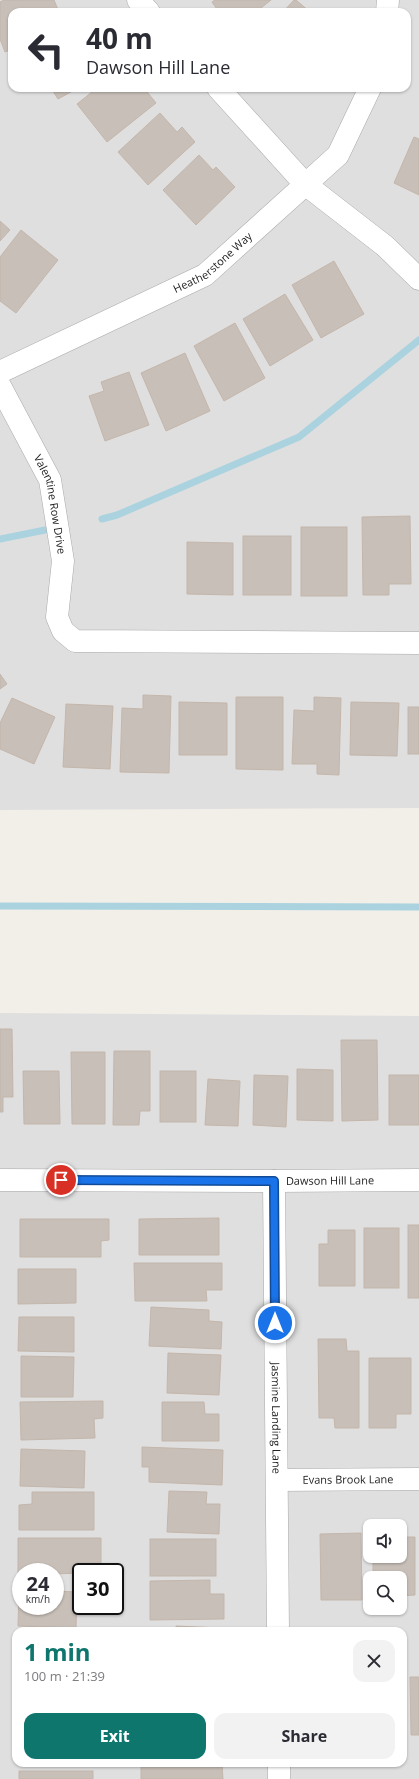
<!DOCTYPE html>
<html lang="en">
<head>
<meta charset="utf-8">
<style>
  :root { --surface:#fff; --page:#f2f2f3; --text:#2b2b33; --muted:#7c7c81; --accent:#0f766e }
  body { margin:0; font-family:"Open Sans",sans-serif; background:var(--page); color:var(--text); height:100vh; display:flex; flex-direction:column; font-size:15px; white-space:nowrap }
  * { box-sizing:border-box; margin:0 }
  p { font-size:13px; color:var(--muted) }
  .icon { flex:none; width:22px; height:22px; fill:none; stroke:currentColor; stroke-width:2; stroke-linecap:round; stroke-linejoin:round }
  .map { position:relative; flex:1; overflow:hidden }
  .panel { position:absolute; left:12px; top:1627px; width:395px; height:140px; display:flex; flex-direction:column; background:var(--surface); border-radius:12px; box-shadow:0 1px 3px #0004 }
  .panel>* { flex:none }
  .top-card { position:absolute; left:8px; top:8px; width:403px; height:84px; border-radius:12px; box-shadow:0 1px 3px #0004; background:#fff; color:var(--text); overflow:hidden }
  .buttons { position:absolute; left:363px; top:1519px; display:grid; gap:8px }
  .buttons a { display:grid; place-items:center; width:44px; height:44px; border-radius:8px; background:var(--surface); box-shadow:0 1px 3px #0004; font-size:20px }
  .speed { position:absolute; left:12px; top:1563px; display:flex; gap:8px; font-size:20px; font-weight:700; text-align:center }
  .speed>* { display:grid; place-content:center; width:52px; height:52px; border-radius:50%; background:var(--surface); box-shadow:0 1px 3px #0004; line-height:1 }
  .speed small { font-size:10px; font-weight:400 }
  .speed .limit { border:2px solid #111; border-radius:6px; background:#fff; color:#111 }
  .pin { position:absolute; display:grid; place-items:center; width:34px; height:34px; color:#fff; margin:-17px; border:2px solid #fff; border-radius:50%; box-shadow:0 1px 4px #0007 }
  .me { position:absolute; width:44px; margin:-22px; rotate:0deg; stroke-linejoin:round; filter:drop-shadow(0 0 3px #0008) }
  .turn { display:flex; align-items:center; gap:14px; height:84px; padding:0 12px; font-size:18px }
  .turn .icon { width:52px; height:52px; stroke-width:2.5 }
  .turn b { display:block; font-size:28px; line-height:34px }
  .round { display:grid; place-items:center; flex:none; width:42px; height:42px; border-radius:12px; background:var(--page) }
  .overview { display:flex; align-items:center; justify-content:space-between; height:68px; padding:0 12px }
  h1 { font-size:24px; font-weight:700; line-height:30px; color:var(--accent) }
  .button { display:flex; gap:8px; margin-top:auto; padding:8px 12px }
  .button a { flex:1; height:46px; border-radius:12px; background:var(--accent); color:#fff; font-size:16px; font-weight:700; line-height:46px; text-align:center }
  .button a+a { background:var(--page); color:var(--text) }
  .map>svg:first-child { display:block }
  .residential { fill:#e0dfdf; fill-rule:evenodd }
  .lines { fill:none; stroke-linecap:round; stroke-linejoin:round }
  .stream { stroke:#aad3df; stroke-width:7 }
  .building { fill:#c7bfb8; stroke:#c4b6ab }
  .minor-casing { stroke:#a9a9a9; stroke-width:23 }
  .minor { stroke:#fff; stroke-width:22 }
  .route-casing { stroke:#114b97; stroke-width:10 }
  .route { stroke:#1a73e8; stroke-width:7 }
  .labels { text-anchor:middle; stroke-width:3.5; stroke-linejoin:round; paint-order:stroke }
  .street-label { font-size:11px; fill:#222; stroke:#fff }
</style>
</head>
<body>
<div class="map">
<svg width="419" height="1779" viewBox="0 0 419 1779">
  <rect width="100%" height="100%" fill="#f2efe9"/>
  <g class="residential">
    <path d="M0,0H419V808L0,810ZM12,12H407V88H12Z"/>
    <path d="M0,1013L419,1016V1779H0ZM370,1526H400V1556H370ZM21,1572H55V1606H21ZM81,1572H115V1606H81ZM370,1578H400V1608H370ZM16,1631H403V1763H16Z"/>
  </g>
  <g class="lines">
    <g class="stream">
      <path d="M102,519L117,515L299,437L419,340"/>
      <path d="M0,539L50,529"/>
      <path d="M0,906L419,907"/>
    </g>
  </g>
  <g class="building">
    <path d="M4,0H54L59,12H12V49L5,52L0,39V2Z"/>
    <path d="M215,0H271L256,12H219L212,2Z"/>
    <path d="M294,0H296L310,12H283Z"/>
    <path d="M51,88H78L58,99Z"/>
    <path d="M97,88H144L156,103L107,142L77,104Z"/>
    <path d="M160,113L177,132L182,127L195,142L148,185L118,152Z"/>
    <path d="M414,137L419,139V195L394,183Z"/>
    <path d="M199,155L213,170L216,167L235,187L196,225L163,190Z"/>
    <path d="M0,221L10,230L0,241Z"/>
    <path d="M21,230L58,260L16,313L0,301V257Z"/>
    <path d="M334,261L364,314L321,338L292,285Z"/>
    <path d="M285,294L313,340L270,366L243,319Z"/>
    <path d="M235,323L265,378L224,401L194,346Z"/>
    <path d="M185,353L210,411L166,431L141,373Z"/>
    <path d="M129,372L149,425L105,441L89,396L104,391L101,382Z"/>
    <path d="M410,516L411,584H389V595H363L362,517Z"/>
    <rect x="301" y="527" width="46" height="69"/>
    <rect x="243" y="536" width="48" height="59"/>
    <path d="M187,542L233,543V595L187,594Z"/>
    <path d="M0,674L7,684L0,689Z"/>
    <path d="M143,695L171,696L169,773L120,772L122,708L143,709Z"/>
    <path d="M236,697H283V770L236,769Z"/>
    <path d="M314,697L341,698L339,775L317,774V764H292L294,710L314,711Z"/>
    <path d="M12,698L55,717L34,764L0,749V723Z"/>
    <path d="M179,702L227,703V755H179Z"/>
    <path d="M351,702L399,703L397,756L350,755Z"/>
    <path d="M66,704L113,706L110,769L63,767Z"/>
    <rect x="408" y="707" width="11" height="47"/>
    <path d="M0,1029H12L13,1097H3V1112H0Z"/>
    <path d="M341,1040H377L378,1120L342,1121Z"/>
    <path d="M114,1051H150V1111H140L139,1125H113Z"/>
    <path d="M71,1052H105V1124H72Z"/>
    <path d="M297,1069L333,1070V1121L297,1120Z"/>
    <path d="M23,1071H59L60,1124H24Z"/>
    <rect x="160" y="1071" width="36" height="51"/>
    <path d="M254,1075L288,1076L286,1127L253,1125Z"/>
    <rect x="389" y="1075" width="30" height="50"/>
    <path d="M208,1079L240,1081L238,1126L205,1125Z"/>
    <path d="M219,1218V1255H139V1219Z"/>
    <path d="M20,1219H109V1240L101,1241V1257H20Z"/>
    <rect x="408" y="1225" width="11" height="73"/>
    <rect x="364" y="1228" width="35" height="60"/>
    <path d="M328,1230H355V1286H319V1244H328Z"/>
    <path d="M134,1263H222V1290H206L207,1301H135Z"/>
    <path d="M18,1269H76V1303L18,1304Z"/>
    <path d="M151,1307L209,1310V1321L222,1322L221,1349L149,1346Z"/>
    <path d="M19,1317H74V1352L18,1351Z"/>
    <path d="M318,1339H346L347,1351H359V1428H335L334,1418H319Z"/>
    <path d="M168,1353L221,1355L219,1395L167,1393Z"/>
    <path d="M21,1356L74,1357L73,1397H21Z"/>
    <path d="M369,1358H411V1414H396V1428H369Z"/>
    <path d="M103,1401V1418L94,1419L95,1438L21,1440L20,1402Z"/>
    <path d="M162,1402H204L205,1414H219V1441H162Z"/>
    <path d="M142,1447L223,1450L222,1485L149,1482V1467H142Z"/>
    <path d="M21,1449L85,1451L84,1488L20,1486Z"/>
    <path d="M169,1491L207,1492L206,1504H220L219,1534L167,1532Z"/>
    <path d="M32,1492H94V1530H19V1505L32,1504Z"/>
    <path d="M361,1533L362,1600H321L320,1534Z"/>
    <path d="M400,1537H415V1595L400,1596V1578H373V1556H400Z"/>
    <path d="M18,1538H101V1572L55,1574V1572H21V1574H18Z"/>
    <rect x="150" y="1539" width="66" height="37"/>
    <path d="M210,1580V1594H224V1619L150,1620V1581Z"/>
    <path d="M19,1590H21V1606H55V1591L77,1592L76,1628L18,1626Z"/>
    <path d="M176,1626L221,1628V1631H176Z"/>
    <path d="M410,1677H419V1735H411Z"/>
    <path d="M222,1763L223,1779H141V1764Z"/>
    <rect x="19" y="1771" width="74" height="8"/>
  </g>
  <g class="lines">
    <defs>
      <g id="minor">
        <path d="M138,0L149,12"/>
        <path d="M387,12L388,0"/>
        <path d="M218,88L305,184L385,246L419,279"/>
        <path id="s1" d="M0,372L205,275L338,155L370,88"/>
        <path id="s2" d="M0,386L50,480L63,561L57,617L63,631L75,641L419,643"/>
        <path id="s3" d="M0,1180L274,1181L419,1180"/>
        <path id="s4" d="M274,1181L278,1631"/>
        <path id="s5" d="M277,1480L419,1479"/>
        <path d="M279,1763V1779"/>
      </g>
    </defs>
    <use href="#minor" class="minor-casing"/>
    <use href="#minor" class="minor"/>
  </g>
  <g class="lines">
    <defs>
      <path id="route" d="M61,1180L274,1181L275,1323"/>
    </defs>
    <use href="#route" class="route-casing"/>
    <use href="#route" class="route"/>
  </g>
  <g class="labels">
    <g class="street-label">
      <text dy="4" stroke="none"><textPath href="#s1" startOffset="240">Heatherstone Way</textPath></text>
      <text dy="4" stroke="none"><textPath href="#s2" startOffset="130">Valentine Row Drive</textPath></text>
      <text dy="4" stroke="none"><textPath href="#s3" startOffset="330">Dawson Hill Lane</textPath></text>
      <text dy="4" stroke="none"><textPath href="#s4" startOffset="237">Jasmine Landing Lane</textPath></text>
      <text dy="4" stroke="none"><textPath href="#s5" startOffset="71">Evans Brook Lane</textPath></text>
    </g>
  </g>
</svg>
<div class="buttons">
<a><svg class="icon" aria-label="sound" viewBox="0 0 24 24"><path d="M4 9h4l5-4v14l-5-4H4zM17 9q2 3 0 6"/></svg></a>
<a><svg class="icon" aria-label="search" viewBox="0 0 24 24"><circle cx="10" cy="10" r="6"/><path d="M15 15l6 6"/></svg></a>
</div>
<div class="speed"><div>24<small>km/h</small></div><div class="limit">30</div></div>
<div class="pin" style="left:61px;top:1180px;background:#d93025"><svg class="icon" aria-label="arrive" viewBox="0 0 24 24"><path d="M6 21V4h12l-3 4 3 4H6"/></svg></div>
<svg class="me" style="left:275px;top:1323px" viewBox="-20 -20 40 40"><circle r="17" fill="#1a73e8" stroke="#fff" stroke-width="3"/><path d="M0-11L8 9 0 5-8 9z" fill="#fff"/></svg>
<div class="top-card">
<div class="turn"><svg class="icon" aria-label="left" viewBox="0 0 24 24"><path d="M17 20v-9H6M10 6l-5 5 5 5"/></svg><div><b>40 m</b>Dawson Hill Lane</div></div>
</div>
<section class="panel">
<div class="overview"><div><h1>1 min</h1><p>100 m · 21:39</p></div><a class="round"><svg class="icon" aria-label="close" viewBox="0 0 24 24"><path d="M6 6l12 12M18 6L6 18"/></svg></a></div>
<div class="button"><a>Exit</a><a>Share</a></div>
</section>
</div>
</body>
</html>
